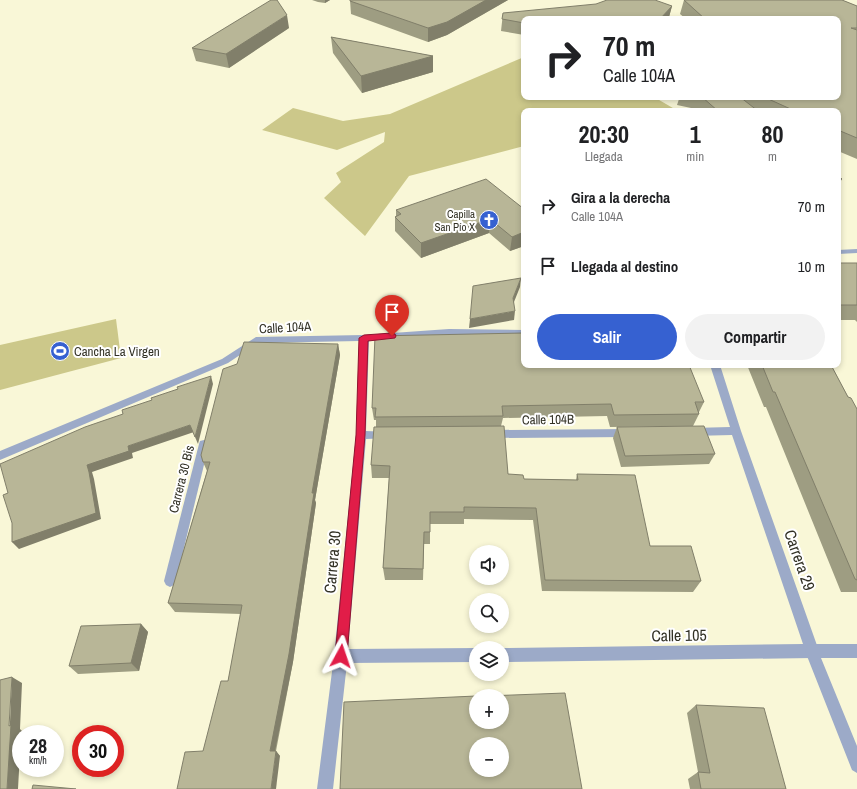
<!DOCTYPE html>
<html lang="es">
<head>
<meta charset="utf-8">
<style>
  :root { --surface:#fff; --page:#f2f2f2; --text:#202124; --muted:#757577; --accent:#3661d1 }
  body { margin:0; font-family:"Archivo Narrow",sans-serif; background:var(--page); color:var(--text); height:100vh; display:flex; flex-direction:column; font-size:15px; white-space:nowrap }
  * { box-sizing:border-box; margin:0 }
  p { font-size:13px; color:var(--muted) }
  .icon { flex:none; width:22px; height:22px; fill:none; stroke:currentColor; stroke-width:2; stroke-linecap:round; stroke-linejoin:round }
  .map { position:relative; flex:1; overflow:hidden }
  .details { position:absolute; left:521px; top:108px; width:320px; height:260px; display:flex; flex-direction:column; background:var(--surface); border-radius:8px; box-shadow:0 2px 6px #0003 }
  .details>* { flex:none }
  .top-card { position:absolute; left:521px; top:16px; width:320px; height:84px; border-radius:8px; box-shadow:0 2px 6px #0003; background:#fff; color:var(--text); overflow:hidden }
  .controls { position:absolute; left:469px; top:545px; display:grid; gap:8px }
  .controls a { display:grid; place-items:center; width:40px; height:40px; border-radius:50%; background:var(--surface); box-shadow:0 2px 6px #0003; font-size:20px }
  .speed { position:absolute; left:12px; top:725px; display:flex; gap:8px; font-size:20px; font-weight:700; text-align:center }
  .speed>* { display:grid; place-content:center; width:52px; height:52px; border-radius:50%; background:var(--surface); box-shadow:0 2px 6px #0003; line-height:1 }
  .speed small { font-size:10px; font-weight:400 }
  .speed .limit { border:6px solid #d22; background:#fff; color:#111 }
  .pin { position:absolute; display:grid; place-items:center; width:34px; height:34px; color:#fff; margin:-41px -17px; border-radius:50% 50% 50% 0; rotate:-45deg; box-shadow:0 0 4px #0007 }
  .pin .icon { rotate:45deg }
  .me { position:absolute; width:44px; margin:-22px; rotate:5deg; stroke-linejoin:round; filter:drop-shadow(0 0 3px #0008) }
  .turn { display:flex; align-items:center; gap:14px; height:84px; padding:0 16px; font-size:18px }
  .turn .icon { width:52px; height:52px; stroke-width:2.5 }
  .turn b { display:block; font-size:28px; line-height:34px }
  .eta { display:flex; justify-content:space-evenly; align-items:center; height:68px; text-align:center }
  .eta b { font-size:24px; font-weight:700; line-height:28px }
  .primary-button { display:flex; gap:8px; margin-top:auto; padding:8px 16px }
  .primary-button a { flex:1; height:46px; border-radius:24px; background:var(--accent); color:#fff; font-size:16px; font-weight:700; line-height:46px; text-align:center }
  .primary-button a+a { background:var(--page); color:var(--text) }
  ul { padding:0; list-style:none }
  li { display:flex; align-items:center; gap:12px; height:60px; padding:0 16px }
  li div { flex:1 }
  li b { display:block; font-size:15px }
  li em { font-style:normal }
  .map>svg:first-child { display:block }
  .green { fill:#ccc88a }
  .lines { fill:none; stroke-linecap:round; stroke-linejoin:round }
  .minor { fill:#9caac8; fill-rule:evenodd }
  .tertiary { fill:#9caac8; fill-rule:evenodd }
  .wall { fill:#9e9d82 }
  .shaded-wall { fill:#817f6a }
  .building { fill:#b8b697; stroke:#817f6a; fill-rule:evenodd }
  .route { fill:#e11d48; stroke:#92132f }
  .labels { text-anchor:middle; stroke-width:4; stroke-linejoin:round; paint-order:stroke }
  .far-poi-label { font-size:11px; fill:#323125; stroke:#fff; text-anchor:end }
  .street-label { font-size:13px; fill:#323125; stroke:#fff }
  .poi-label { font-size:13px; fill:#323125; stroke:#fff; text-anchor:start }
  .near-street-label { font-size:16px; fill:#323125; stroke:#fff }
</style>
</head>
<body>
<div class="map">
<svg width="857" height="789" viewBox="0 0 857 789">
  <rect width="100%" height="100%" fill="#f9f7d7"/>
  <g class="green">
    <path d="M524,57V97H654L678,111H524V120L521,121L524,126V146L409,176L365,236L324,198L341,182L336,173L384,142L385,132L337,150L262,130L293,108L343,121L390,114Z"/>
    <path d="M116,319L121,358L0,390V345Z"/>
  </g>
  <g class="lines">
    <g class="minor">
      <path d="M857,249V253L838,254V250Z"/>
      <path d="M449,329L524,330V336L449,335L369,341L366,431L390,432L391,435L390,438L366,439L348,649L476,648V662L347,663L333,789H317L334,656L356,435L359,341L258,343L228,363L0,460V451L222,359L256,337L364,335Z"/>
      <path d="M710,365H720L741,431L819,651L817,656L812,658L502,662V648L803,644L732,435L692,436L688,435L687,432L688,429L692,428L730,427Z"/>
      <path d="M628,429L632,430L633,433L632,436L628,437L492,438L488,437L487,434L488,431L492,430Z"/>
      <path d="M204,440L208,441L209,444L176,581L174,585L170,587L166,585L164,581L199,444L200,441Z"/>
    </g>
    <path class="tertiary" d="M812,644H857V658H821L857,746V773L852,770L805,651L807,646Z"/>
  </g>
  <g class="wall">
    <path d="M312,0H330L325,3L318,2Z"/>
    <path d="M350,0H508L447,35L428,42L351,14Z"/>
    <path d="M684,0H842L857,6V159L838,151V111H694L691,108L677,105L679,99L671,97H838V19H686L680,14Z"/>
    <path d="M672,6L669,17L668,19H524V35L501,31L503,13Z"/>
    <path d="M289,28L229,68L196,61L192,48Z"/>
    <path d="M331,37L433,56V72L362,93L333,53Z"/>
    <path d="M524,209V246L510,251L489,233L421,258L395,231V217L396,216V210Z"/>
    <path d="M838,263H857V322L855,320H838Z"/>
    <path d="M338,344L340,355L315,500L316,503L293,662L276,751L280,756L203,751L228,681L241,614L175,612L168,603L207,471L203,462Z"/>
    <path d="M747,365H831L848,397L857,409V592H841L766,407H764Z"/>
    <path d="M704,402L699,412V414L693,426L610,427L607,416L503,418L501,426L508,474L524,479L576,480L577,474L650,546L701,581L693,592L542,591L533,520L464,519V524H430V544H424L423,580H385L383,568L389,478H372L371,465L376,427V420H374L372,408Z"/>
    <path d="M617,427L715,454L709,464L621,467L613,438Z"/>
    <path d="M141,624L148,632L139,671L78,674L69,666Z"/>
    <path d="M696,705L786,789H690L688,779L698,772L687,713Z"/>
  </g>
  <g class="shaded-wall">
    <path d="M325,0H330L325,3Z"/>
    <path d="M486,0H508L447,35L428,42V28Z"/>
    <path d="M672,6L669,17L668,19H660Z"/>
    <path d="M287,15L289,28L229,68L226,54Z"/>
    <path d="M433,56V72L362,93L361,76Z"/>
    <path d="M838,179H842L838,186Z"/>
    <path d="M490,219L489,233L421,258V243Z"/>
    <path d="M524,232V246L510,251L512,237Z"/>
    <path d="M521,278L520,287L512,307L513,298Z"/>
    <path d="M515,311L514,320L469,328L470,319Z"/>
    <path d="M338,344L340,355L315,500L316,503L293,662L274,756L270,751L312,493Z"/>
    <path d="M211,376L213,384L198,444L195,437Z"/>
    <path d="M190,425L194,432L132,453L133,458L92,472L94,479L101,519L19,549L12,542L87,465L128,446Z"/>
    <path d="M141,624L148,632L139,671L131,663Z"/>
    <path d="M12,677L22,683L20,729L22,731V734H21L18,789H7Z"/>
    <path d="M276,751L280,756L276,789H271Z"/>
  </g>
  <g class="building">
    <path d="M271,0H277L287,15L226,54L192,48Z"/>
    <path d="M350,0H486L447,22L428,28L350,1Z"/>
    <path d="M607,0H655L672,6L660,19H524V23L502,19L503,13L596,4Z"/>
    <path d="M684,0H842L857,6V28H851L857,30V138L838,130V111H795L764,97H838V19H705Z"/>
    <path d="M331,37L433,56L361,76Z"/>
    <path d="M702,97H740L758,111H718Z"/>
    <path d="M838,176L842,179H838Z"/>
    <path d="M486,179L524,209V232L512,237L490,219L421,243L395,217L401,214L396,210Z"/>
    <rect x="838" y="263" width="19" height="42"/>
    <path d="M521,278L513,298L515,311L470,319L473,286Z"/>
    <path d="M524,333V365H689L704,402H695L699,414L614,415L611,404L502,406L503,416L375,417L376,408H372L375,336Z"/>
    <path d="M244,342L338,344L312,493H314L289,654L270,751H276L271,789H177L185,752L203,751L221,681H228L242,605L168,603L210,462H203L201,455L223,369L237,364Z"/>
    <path d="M762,365H831L848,397L851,398L857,409V580L855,579L775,392H773Z"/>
    <path d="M211,376L195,437L190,425L128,446L129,451L87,465L89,472L96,513L12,542V523L3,495L8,493L0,464L85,427L123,414L122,410L152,400L151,398L178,389L177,387Z"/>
    <path d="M504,426L508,474L523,475L524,479L578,480L577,474L635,475L650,546H691L701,581L545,580L536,508L464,507V512H430V532H424L423,569L383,568L390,466L371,465L374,427Z"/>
    <path d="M704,426L715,454L625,456L617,427Z"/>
    <path d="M141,624L131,663L69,666L81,626Z"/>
    <path d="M12,677L9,726L11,725L7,789H0V680Z"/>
    <path d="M565,693L582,789H340L344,702L476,696V722H502V696H487ZM476,744H502V770H476Z"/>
    <path d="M696,705L764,708L786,789H701L698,772L710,773Z"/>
    <path d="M33,785L76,789H32Z"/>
  </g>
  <path class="route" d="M392,333L395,334L396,336L395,338L368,341L365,435L347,656L345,661L341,663L337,661L335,656L356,435L359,338L364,335Z"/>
  <defs>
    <symbol id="church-disc" viewBox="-11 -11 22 22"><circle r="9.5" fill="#3661d1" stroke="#fff"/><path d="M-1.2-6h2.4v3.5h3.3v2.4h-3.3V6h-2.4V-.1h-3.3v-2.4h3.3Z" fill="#fff"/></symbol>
    <symbol id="stadium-disc" viewBox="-11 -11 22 22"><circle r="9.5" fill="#3661d1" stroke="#fff"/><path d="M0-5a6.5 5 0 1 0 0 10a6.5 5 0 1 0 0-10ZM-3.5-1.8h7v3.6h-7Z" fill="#fff"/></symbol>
  </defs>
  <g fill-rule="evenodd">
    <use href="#church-disc" x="478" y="209" width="22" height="22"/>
    <use href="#stadium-disc" x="49" y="340" width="22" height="22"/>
  </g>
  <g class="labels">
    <g class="far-poi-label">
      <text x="475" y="218">Capilla<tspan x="475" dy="13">San Pío X</tspan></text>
    </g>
    <g class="street-label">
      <text transform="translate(285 327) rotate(-3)" y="5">Calle 104A</text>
      <text transform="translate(548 419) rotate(-1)" y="5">Calle 104B</text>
      <text transform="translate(181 479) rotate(-76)" y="5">Carrera 30 Bis</text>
    </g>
    <g class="poi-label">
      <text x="74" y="356">Cancha La Virgen</text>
    </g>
    <g class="near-street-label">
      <text transform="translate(800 560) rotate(71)" y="6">Carrera 29</text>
      <text transform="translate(332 562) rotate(-85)" y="6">Carrera 30</text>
      <text transform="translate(679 635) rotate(-1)" y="6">Calle 105</text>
    </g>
  </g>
</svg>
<div class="controls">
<a><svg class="icon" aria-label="sound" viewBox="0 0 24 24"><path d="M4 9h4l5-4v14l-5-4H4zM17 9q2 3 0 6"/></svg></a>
<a><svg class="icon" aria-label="search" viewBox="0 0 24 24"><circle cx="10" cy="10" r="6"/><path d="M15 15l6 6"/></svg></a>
<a><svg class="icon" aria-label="layers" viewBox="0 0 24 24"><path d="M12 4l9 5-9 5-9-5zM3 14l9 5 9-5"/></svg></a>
<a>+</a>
<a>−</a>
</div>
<div class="speed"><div>28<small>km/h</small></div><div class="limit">30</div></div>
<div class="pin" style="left:392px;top:336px;background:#d93025"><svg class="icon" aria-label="arrive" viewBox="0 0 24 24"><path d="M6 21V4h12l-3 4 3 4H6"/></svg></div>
<svg class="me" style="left:341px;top:656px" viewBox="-20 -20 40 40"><path d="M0-17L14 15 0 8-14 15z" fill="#e11d48" stroke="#fff" stroke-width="4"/></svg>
<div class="top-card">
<div class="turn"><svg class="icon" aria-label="right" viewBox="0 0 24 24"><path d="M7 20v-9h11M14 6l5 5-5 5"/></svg><div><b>70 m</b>Calle 104A</div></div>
</div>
<section class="details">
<div class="eta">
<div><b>20:30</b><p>Llegada</p></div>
<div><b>1</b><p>min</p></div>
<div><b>80</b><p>m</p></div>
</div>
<ul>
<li><svg class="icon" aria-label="right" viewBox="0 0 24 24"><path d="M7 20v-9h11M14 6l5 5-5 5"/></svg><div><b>Gira a la derecha</b><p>Calle 104A</p></div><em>70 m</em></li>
<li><svg class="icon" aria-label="arrive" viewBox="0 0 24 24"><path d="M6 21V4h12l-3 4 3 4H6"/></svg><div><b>Llegada al destino</b></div><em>10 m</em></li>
</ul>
<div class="primary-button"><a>Salir</a><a>Compartir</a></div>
</section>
</div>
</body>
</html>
